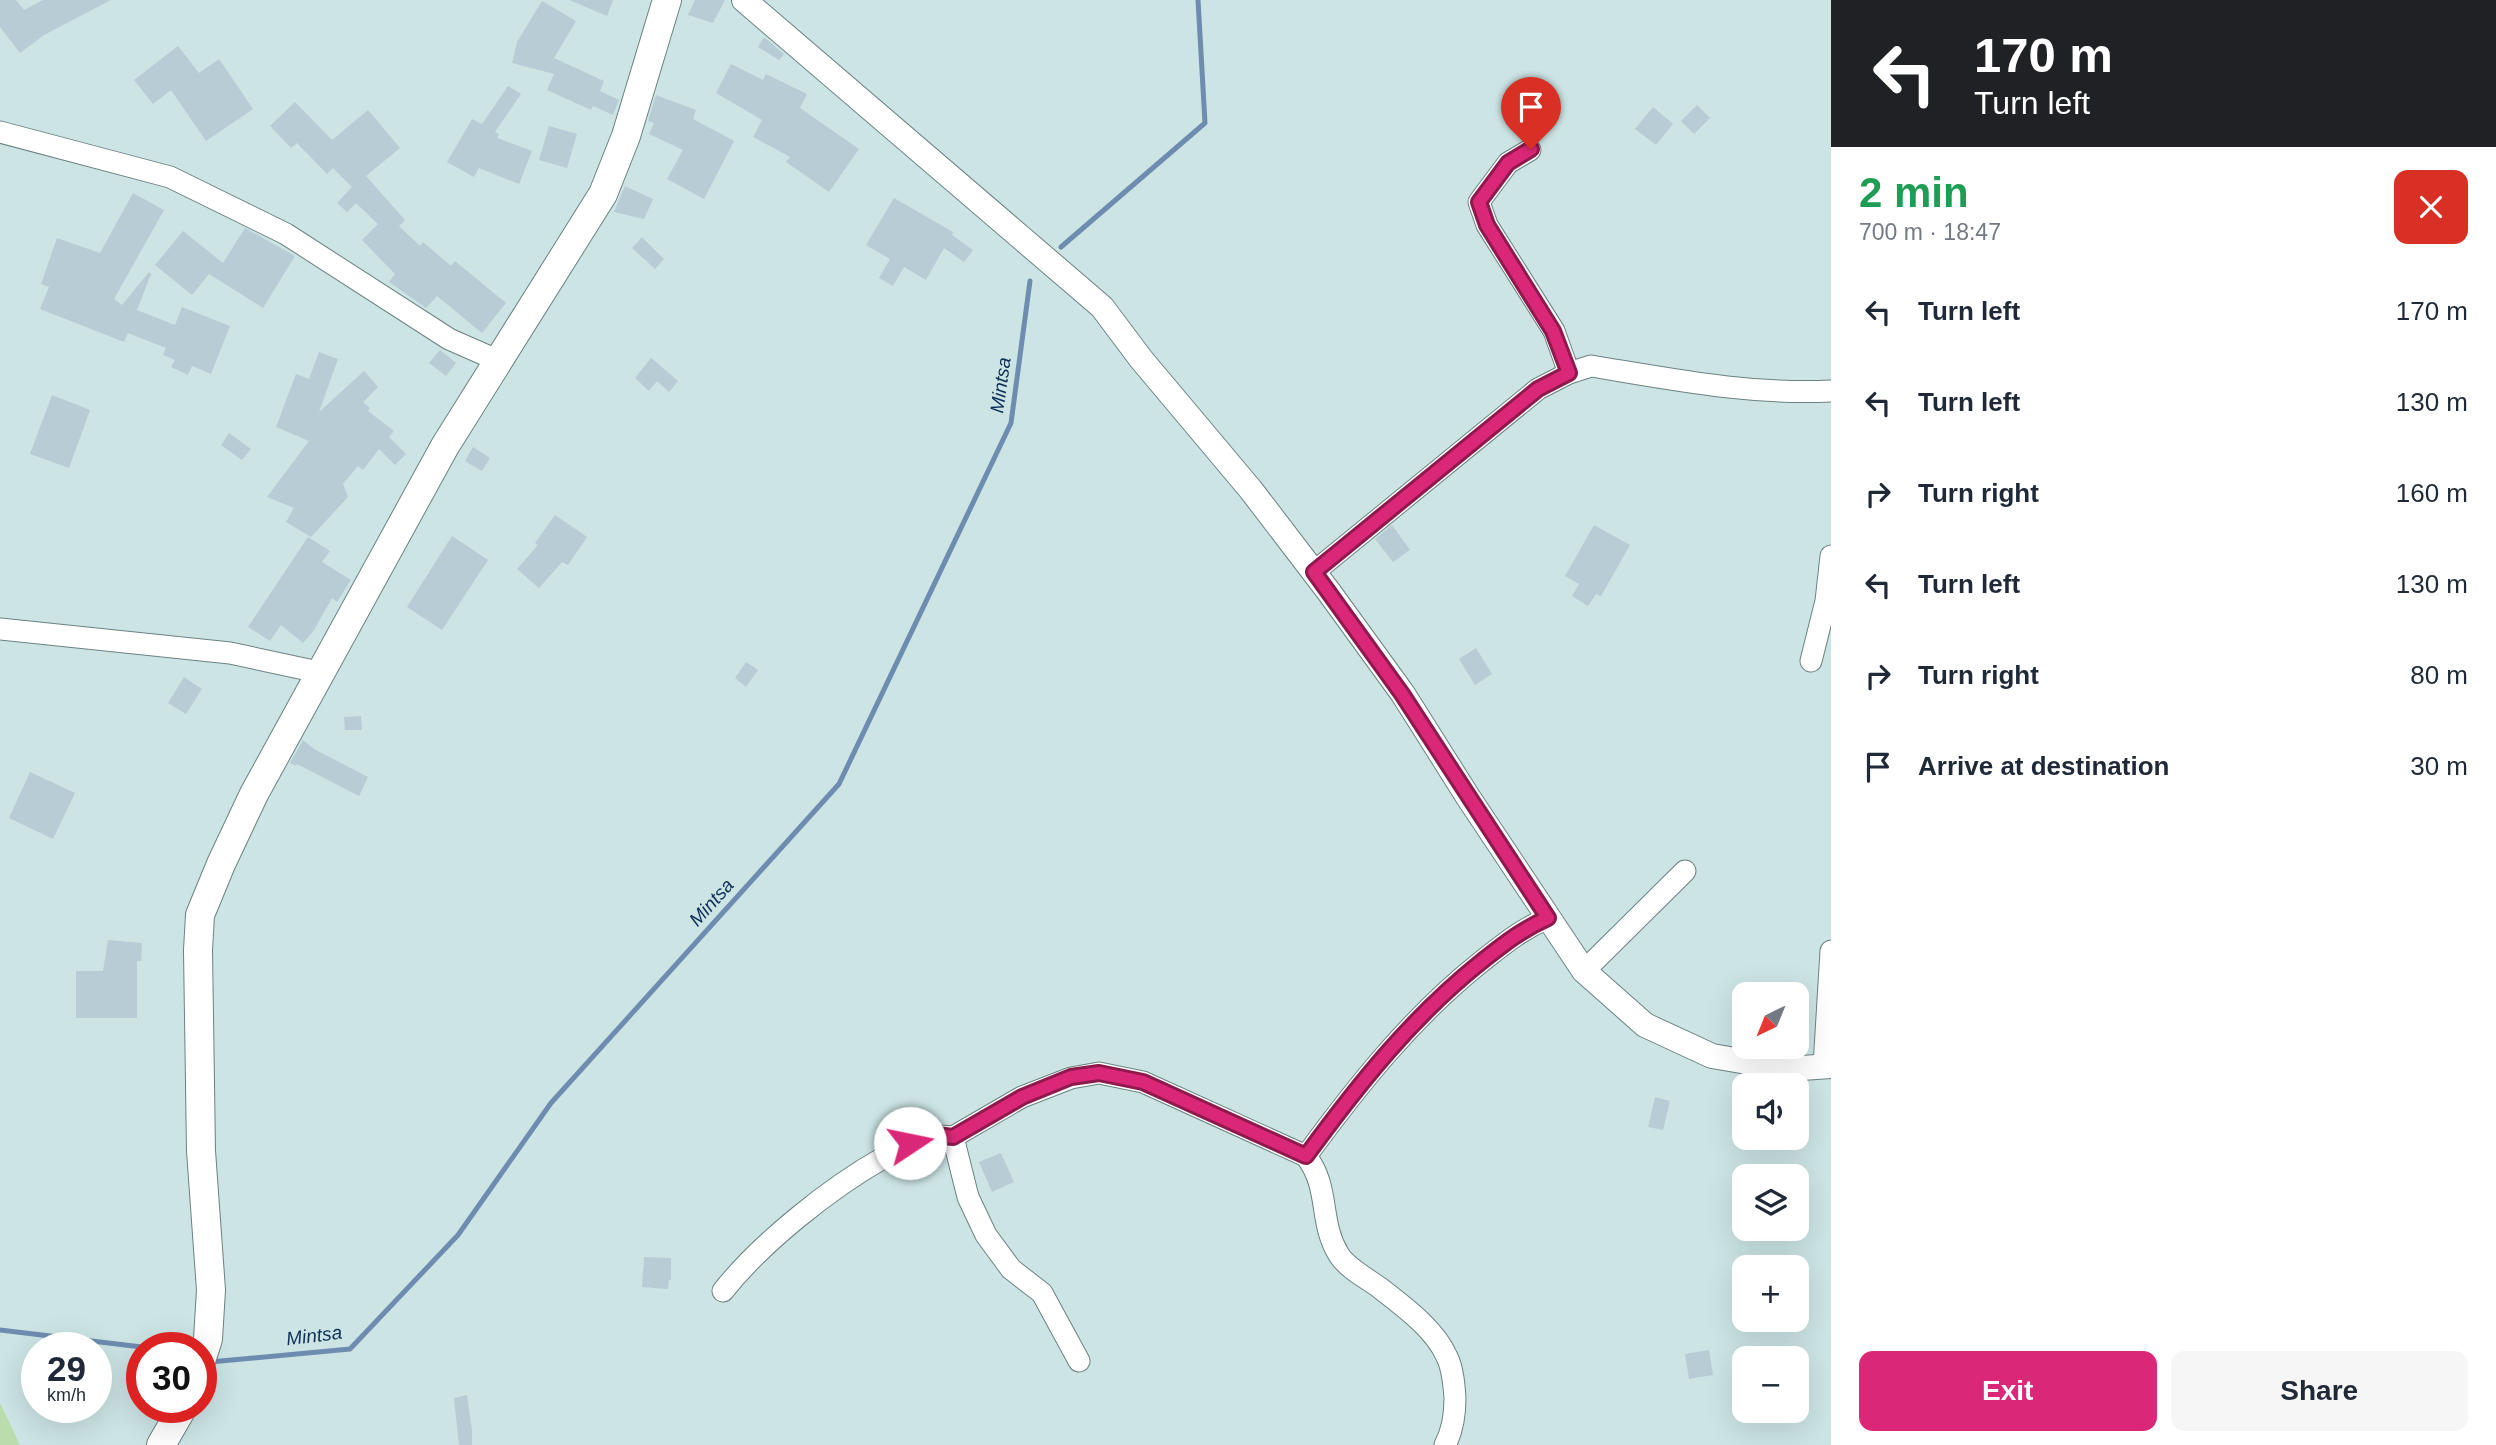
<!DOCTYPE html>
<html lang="en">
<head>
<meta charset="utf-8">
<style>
  :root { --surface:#fff; --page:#f6f6f7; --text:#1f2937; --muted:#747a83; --accent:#db2777 }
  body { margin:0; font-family:Arial,sans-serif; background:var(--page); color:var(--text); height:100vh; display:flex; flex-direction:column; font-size:26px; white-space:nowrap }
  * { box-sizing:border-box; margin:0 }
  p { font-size:23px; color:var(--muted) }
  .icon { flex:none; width:38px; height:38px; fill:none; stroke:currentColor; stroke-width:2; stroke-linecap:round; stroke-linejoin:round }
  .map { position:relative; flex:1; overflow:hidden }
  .panel { display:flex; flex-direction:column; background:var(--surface); width:665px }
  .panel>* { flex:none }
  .guide { background:#202124; color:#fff; overflow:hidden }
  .needle { width:46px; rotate:223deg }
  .controls { position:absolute; left:1732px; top:982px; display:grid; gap:14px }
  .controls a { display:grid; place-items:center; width:77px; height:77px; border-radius:14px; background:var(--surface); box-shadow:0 7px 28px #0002; font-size:35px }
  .speed { position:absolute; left:21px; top:1332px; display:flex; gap:14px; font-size:35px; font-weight:700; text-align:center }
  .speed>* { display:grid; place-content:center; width:91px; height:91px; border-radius:50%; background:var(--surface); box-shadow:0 7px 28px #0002; line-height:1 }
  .speed small { font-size:18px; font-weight:400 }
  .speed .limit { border:10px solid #d22; background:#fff; color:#111 }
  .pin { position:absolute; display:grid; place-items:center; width:60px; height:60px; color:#fff; margin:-72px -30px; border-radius:50% 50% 50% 0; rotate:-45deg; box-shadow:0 0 7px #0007 }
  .pin .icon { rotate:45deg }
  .me { position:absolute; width:77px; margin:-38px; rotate:79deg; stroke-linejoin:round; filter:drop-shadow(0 0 5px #0008) }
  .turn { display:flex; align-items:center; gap:24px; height:147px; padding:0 28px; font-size:32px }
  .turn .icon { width:91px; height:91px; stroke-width:2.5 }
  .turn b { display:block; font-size:49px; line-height:60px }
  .round { display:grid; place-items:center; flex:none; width:74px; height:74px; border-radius:14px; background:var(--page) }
  .overview { display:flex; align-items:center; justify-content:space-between; height:119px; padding:0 28px }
  h1 { font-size:42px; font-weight:700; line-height:52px; color:#1e9e55 }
  .cta { display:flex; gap:14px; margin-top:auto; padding:14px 28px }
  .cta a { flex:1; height:80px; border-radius:14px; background:var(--accent); color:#fff; font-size:28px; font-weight:700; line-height:80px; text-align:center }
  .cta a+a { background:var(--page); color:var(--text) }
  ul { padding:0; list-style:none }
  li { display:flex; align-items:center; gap:21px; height:91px; padding:0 28px }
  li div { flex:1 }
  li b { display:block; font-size:26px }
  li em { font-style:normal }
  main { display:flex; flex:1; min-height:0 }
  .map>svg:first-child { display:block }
  .green { fill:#baddae }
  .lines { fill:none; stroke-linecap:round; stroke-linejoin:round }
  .stream { stroke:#6d8cb0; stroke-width:5 }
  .building { fill:#b8ccd5 }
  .minor-casing { stroke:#6c8282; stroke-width:23 }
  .tertiary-casing { stroke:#6c8282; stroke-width:26 }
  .secondary-casing { stroke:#6c8282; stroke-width:30 }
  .minor { stroke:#fff; stroke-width:21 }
  .tertiary { stroke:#fff; stroke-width:24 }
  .secondary { stroke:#fff; stroke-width:28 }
  .route-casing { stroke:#8e194d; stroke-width:18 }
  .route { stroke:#db2777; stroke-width:12 }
  .labels { text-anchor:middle; stroke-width:6; stroke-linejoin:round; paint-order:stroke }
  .water-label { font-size:19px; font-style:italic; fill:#0d2f58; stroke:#cce4e4 }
</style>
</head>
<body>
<main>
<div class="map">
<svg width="1831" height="1445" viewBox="0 0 1831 1445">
  <rect width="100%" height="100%" fill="#cce4e4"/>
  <path class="green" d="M0,1403L20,1445H0Z"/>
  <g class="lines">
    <g class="stream">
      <path d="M1061,247L1205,123L1198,0"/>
      <path d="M0,1330L150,1348"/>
      <path d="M210,1362L350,1349L458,1235L551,1103L839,784L1011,423L1030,281"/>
    </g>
  </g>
  <g class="building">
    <path d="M0,0H16L24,10L43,0H111L44,35L20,53L0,27Z"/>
    <path d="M569,0H613L607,16Z"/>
    <path d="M695,0H725L713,23L688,15Z"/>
    <path d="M542,1L576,21L554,58L604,81L600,91L619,100L613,115L593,106L591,110L547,90L554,74L512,63L517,42Z"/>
    <path d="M764,37L784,54L779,60L758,47Z"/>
    <path d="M178,46L199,73L219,59L253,109L206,141L171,90L153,104L134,80Z"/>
    <path d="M731,64L763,80L766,74L807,94L800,108L859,149L829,192L786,162L790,157L753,137L762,120L716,93Z"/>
    <path d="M508,86L521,94L495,132L499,134L497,138L532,151L519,184L479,168L474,177L447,162L472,119L482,124Z"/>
    <path d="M656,95L696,110L693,119L734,141L704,199L667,179L683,150L649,134L654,123L648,121Z"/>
    <path d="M295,102L332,140L368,110L400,148L366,176L405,220L399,226L420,246L423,242L451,266L455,261L506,303L482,333L437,296L426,308L389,282L395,274L362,240L378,224L356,203L347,212L337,203L352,187L333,168L327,174L297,143L291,148L270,126Z"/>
    <path d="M1697,105L1710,118L1694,134L1681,121Z"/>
    <path d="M1653,107L1673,124L1656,145L1635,129Z"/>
    <path d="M549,126L577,134L567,168L539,160Z"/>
    <path d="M625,186L653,199L644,219L614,212Z"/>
    <path d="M133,193L164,210L114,299L122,305L149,272L151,274L137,310L175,325L182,307L230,326L211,374L192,366L188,375L171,367L175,360L163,355L166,348L128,333L124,342L40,309L49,287L41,284L57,238L100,253Z"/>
    <path d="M894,198L953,232L952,235L973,250L964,262L944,248L926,280L904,267L893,286L879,278L890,259L866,245Z"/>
    <path d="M245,228L295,256L263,308L209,274L192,295L155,265L183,231L223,263Z"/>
    <path d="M642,237L664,259L655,269L632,248Z"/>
    <path d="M440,350L456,363L446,376L429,363Z"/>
    <path d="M319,352L338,359L319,412L364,371L378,387L363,402L370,408L368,411L394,431L389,437L406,454L395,465L379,449L363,470L358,466L343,484L348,497L311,537L286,522L294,508L267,497L309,441L276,427L296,374L309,379Z"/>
    <path d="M651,358L678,381L669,392L657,381L649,391L635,378Z"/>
    <path d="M52,395L90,410L69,468L30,454Z"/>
    <path d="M229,433L251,449L242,460L221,445Z"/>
    <path d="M473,447L490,458L482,471L465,461Z"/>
    <path d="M555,515L587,537L568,565L562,562L539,588L517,569L538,545L535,543Z"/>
    <path d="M1392,525L1410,550L1393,562L1375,539Z"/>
    <path d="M1594,525L1630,545L1601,596L1596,594L1588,606L1572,596L1579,584L1565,576Z"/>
    <path d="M452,536L488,560L442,630L407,607Z"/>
    <path d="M308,537L330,551L322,562L351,580L337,602L332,598L314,630L303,643L281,625L270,641L248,627Z"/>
    <path d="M1476,648L1492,674L1475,685L1459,659Z"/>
    <path d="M746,662L758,670L746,687L735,678Z"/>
    <path d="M184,677L202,689L186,714L168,703Z"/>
    <path d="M361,716L362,730H345L344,717Z"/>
    <path d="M303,740L314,749L368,777L359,796L297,764L296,766L290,763Z"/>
    <path d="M30,772L75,793L53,839L9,818Z"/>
    <path d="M108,940L142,943L141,961H137V1018H76V971H103Z"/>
    <path d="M1655,1097L1670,1101L1663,1130L1648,1127Z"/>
    <path d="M1001,1153L1014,1182L992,1192L979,1162Z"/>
    <path d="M644,1257L671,1258V1280H669L668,1289L642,1287Z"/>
    <path d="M1709,1350L1713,1375L1689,1379L1685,1354Z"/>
    <path d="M467,1395L472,1430V1445H459L454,1398Z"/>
  </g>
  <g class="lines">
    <defs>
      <g id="minor">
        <path d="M0,132L170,177L286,234L449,339L499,361"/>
        <path d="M1530,150L1508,163L1479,202L1487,225L1554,331L1569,373"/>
        <path d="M1314,572L1538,389L1569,373L1591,366C1671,379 1750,395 1831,391"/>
        <path d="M0,629L230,653L323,673"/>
        <path d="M1811,661L1826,601L1831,556"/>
        <path d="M1584,971L1685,871"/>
        <path d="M1824,1066L1831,951"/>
        <path d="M1306,1156C1331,1189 1318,1221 1339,1255C1347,1268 1368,1279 1380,1288C1403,1306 1435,1329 1447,1357C1453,1369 1454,1385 1455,1398C1455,1413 1452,1432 1445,1445"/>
        <path d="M723,1291C761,1243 830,1188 883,1158C892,1153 902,1146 911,1142C925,1137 938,1135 953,1137"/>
        <path d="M1079,1361L1042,1293L1011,1269L986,1235L968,1197L953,1137L1022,1097L1071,1078L1099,1073L1143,1082L1306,1156C1358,1085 1412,1017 1481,962C1504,944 1522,929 1548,918"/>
      </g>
      <path id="tertiary" d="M744,0L1102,307L1141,359L1251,490L1329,592L1403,694L1468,797L1584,971L1645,1025L1712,1056L1788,1069L1831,1066"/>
      <g id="secondary">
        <path d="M201,1361L208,1339L211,1290L201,1151L198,950L200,915L221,864L254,794L445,446L603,194L626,136L667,0"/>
        <path d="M161,1445L183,1407"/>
      </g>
    </defs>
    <use href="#minor" class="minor-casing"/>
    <use href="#tertiary" class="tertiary-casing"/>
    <use href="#secondary" class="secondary-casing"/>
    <use href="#minor" class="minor"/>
    <use href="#tertiary" class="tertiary"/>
    <use href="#secondary" class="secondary"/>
  </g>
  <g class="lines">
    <defs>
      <path id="route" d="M910,1143L936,1135L953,1137L1022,1097L1071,1077L1099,1073L1143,1082L1306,1156C1358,1085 1412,1017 1481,962C1504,944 1521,930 1548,918L1402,694L1314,572L1538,389L1569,373L1553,331L1487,225L1479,202L1508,163L1531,149"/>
    </defs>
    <use href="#route" class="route-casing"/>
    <use href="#route" class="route"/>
  </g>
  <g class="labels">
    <g class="water-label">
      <text transform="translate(1000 385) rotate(-82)" y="7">Mintsa</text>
      <text transform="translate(711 902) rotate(-48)" y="7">Mintsa</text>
      <text transform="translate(314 1335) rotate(-7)" y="7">Mintsa</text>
    </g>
  </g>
</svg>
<div class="controls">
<a><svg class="needle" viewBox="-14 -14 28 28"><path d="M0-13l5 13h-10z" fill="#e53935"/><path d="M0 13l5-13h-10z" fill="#747a83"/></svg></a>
<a><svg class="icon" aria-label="sound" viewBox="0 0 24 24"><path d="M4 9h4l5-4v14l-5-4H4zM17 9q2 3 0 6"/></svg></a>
<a><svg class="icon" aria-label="layers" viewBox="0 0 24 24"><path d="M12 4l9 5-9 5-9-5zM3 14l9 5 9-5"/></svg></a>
<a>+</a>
<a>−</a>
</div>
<div class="speed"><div>29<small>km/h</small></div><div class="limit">30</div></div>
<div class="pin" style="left:1531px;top:149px;background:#d93025"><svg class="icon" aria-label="arrive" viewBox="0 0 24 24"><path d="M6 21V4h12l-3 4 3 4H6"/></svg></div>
<svg class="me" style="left:910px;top:1143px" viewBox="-20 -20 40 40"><circle r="19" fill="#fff"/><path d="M0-13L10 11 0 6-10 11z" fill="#db2777"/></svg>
</div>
<section class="panel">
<div class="guide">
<div class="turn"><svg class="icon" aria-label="left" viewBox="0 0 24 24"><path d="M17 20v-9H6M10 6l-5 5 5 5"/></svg><div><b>170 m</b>Turn left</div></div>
</div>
<div class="overview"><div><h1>2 min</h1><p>700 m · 18:47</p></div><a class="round" style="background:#d93025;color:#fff"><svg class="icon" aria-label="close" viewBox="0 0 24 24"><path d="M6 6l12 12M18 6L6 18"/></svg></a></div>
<ul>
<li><svg class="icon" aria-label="left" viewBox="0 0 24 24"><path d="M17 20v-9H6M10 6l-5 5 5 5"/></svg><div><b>Turn left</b></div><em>170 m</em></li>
<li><svg class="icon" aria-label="left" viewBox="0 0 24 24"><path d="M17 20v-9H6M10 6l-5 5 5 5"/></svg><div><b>Turn left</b></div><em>130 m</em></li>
<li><svg class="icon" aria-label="right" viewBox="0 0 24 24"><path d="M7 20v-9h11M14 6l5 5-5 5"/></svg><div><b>Turn right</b></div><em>160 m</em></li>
<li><svg class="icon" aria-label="left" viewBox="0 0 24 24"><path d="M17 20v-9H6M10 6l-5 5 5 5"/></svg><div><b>Turn left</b></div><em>130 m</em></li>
<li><svg class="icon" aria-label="right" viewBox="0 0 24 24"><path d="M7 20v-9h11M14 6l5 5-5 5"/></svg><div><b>Turn right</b></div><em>80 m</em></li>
<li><svg class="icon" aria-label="arrive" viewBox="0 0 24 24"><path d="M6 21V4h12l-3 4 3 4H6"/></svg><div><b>Arrive at destination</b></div><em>30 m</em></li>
</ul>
<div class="cta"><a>Exit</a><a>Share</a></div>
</section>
</main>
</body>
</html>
